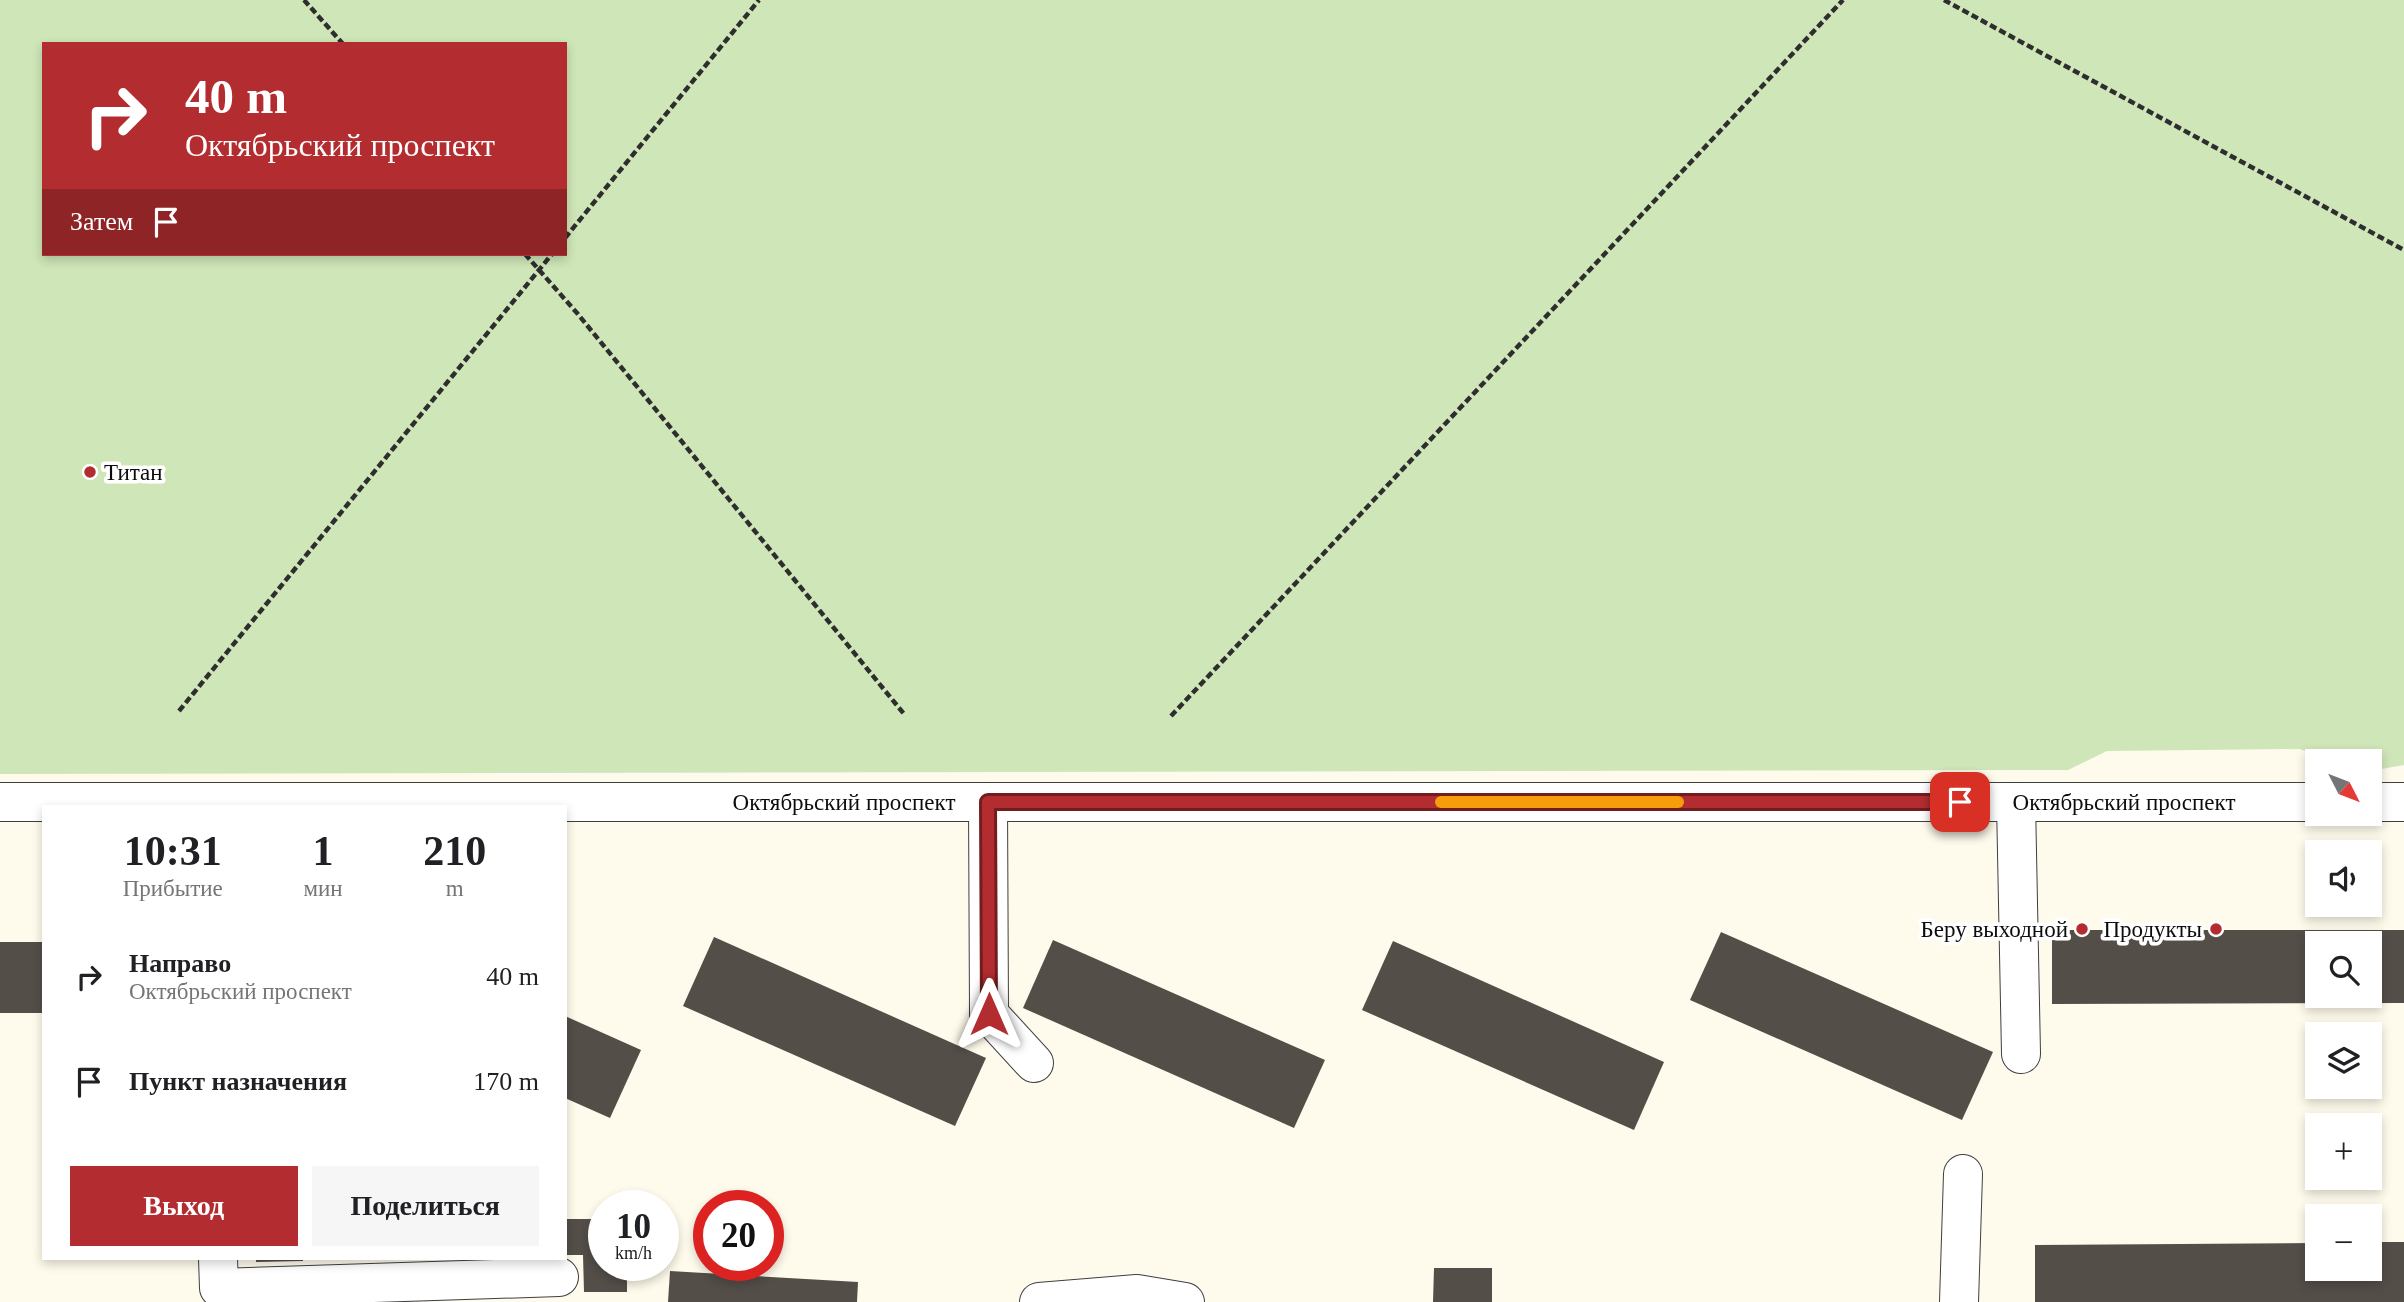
<!DOCTYPE html>
<html lang="ru">
<head>
<meta charset="utf-8">
<style>
  :root { --surface:#fff; --page:#f6f6f6; --text:#202124; --muted:#757577; --accent:#b32d30 }
  body { margin:0; font-family:"Times New Roman",serif; background:var(--page); color:var(--text); height:100vh; display:flex; flex-direction:column; font-size:26px; white-space:nowrap }
  * { box-sizing:border-box; margin:0 }
  p { font-size:23px; color:var(--muted) }
  .icon { flex:none; width:38px; height:38px; fill:none; stroke:currentColor; stroke-width:2; stroke-linecap:round; stroke-linejoin:round }
  .map { position:relative; flex:1; overflow:hidden }
  .side { position:absolute; left:42px; top:805px; width:525px; height:455px; display:flex; flex-direction:column; background:var(--surface); border-radius:0px; box-shadow:0 4px 10px #0003 }
  .side>* { flex:none }
  .hud { position:absolute; left:42px; top:42px; width:525px; height:214px; border-radius:0px; box-shadow:0 4px 10px #0003; background:#b32d30; color:#fff; overflow:hidden }
  .needle { width:46px; rotate:132deg }
  .buttons { position:absolute; left:2305px; top:749px; display:grid; gap:14px }
  .buttons a { display:grid; place-items:center; width:77px; height:77px; border-radius:0px; background:var(--surface); box-shadow:0 4px 10px #0003; font-size:35px }
  .speed { position:absolute; left:588px; top:1190px; display:flex; gap:14px; font-size:35px; font-weight:700; text-align:center }
  .speed>* { display:grid; place-content:center; width:91px; height:91px; border-radius:50%; background:var(--surface); box-shadow:0 4px 10px #0003; line-height:1 }
  .speed small { font-size:18px; font-weight:400 }
  .speed .limit { border:10px solid #d22; background:#fff; color:#111 }
  .pin { position:absolute; display:grid; place-items:center; width:60px; height:60px; color:#fff; margin:-30px; border-radius:14px; box-shadow:0 4px 10px #0006 }
  .me { position:absolute; width:77px; margin:-38px; rotate:0deg; stroke-linejoin:round; filter:drop-shadow(0 0 5px #0008) }
  .turn { display:flex; align-items:center; gap:24px; height:147px; padding:0 28px; font-size:32px }
  .turn .icon { width:91px; height:91px; stroke-width:2.5 }
  .turn b { display:block; font-size:49px; line-height:60px }
  .then { display:flex; align-items:center; height:66px; padding:0 28px; background:#0003; gap:14px; font-size:26px }
  .eta { display:flex; justify-content:space-evenly; align-items:center; height:119px; text-align:center }
  .eta b { font-size:42px; font-weight:600; line-height:49px }
  .primary-button { display:flex; gap:14px; margin-top:auto; padding:14px 28px }
  .primary-button a { flex:1; height:80px; border-radius:0px; background:var(--accent); color:#fff; font-size:28px; font-weight:600; line-height:80px; text-align:center }
  .primary-button a+a { background:var(--page); color:var(--text) }
  ul { padding:0; list-style:none }
  li { display:flex; align-items:center; gap:21px; height:105px; padding:0 28px }
  li div { flex:1 }
  li b { display:block; font-size:26px }
  li em { font-style:normal }
  .map>svg:first-child { display:block }
  .green { fill:#cfe6b8; fill-rule:evenodd }
  .building { fill:#544e49; fill-rule:evenodd }
  .lines { fill:none; stroke-linecap:round; stroke-linejoin:round }
  .minor-casing { stroke:#3f3f3f; stroke-width:40 }
  .path { stroke:#2e2e2e; stroke-width:4.5; stroke-dasharray:7 3.5; stroke-linecap:butt }
  .minor { stroke:#fff; stroke-width:38 }
  .route-casing { stroke:#741d1f; stroke-width:18 }
  .route { stroke:#b32d30; stroke-width:12 }
  .slow { stroke:#f59e0b; stroke-width:12 }
  .poi-dot { fill:#b32d30; stroke:#fff; stroke-width:2.5 }
  .labels { text-anchor:middle; stroke-width:7; stroke-linejoin:round; paint-order:stroke }
  .poi-label { font-size:23px; fill:#0c0c0c; stroke:#fff; text-anchor:end }
  .street-label { font-size:23px; fill:#0c0c0c; stroke:#fff }
</style>
</head>
<body>
<div class="map">
<svg width="2404" height="1302" viewBox="0 0 2404 1302">
  <rect width="100%" height="100%" fill="#fefbec"/>
  <path class="green" d="M0,0H2404V765L2370,771V761H2326L2300,749L2107,751L2068,770L0,774ZM44,44H565V254H44Z"/>
  <g class="building">
    <path d="M2052,930H2404V1003L2052,1004ZM2317,943H2370V996H2317Z"/>
    <path d="M1721,932L1993,1052L1962,1120L1690,1000Z"/>
    <path d="M714,937L986,1058L955,1126L683,1006Z"/>
    <path d="M1053,940L1325,1060L1294,1128L1023,1008Z"/>
    <path d="M1393,941L1664,1062L1634,1130L1362,1010Z"/>
    <rect x="0" y="942" width="44" height="71"/>
    <path d="M565,1016L641,1050L610,1118L565,1098Z"/>
    <path d="M565,1219H604V1265H627V1292H584L583,1255H565Z"/>
    <path d="M2370,1242H2404V1302H2035V1245L2317,1243V1269H2370Z"/>
    <path d="M256,1258H303V1261L256,1262Z"/>
    <path d="M1434,1268H1492V1302H1433Z"/>
    <path d="M670,1271L858,1282L857,1302H668Z"/>
  </g>
  <g class="lines">
    <defs>
      <g id="minor">
        <path id="s1" d="M0,802H2317"/>
        <path d="M988,802L989,1014L1034,1063"/>
        <path d="M2016,802L2021,1054"/>
        <path d="M2370,802H2404"/>
        <path d="M218,1258L219,1288L559,1277"/>
        <path d="M1039,1302L1137,1294L1185,1302"/>
        <path d="M1959,1302L1963,1174"/>
      </g>
    </defs>
    <use href="#minor" class="minor-casing"/>
    <g class="path">
      <path d="M304,0L343,44"/>
      <path d="M1944,0L2404,250"/>
      <path d="M565,238L759,0"/>
      <path d="M525,254L577,313L904,714"/>
      <path d="M179,711L552,254"/>
      <path d="M1171,716L1843,0"/>
    </g>
    <use href="#minor" class="minor"/>
  </g>
  <g class="lines">
    <defs>
      <path id="route" d="M989,1014L988,802H1960"/>
    </defs>
    <use href="#route" class="route-casing"/>
    <use href="#route" class="route"/>
    <path class="slow" d="M1441,802H1678"/>
  </g>
  <g class="poi-dot">
    <circle cx="90" cy="472" r="7"/>
    <circle cx="2082" cy="929" r="7"/>
    <circle cx="2216" cy="929" r="7"/>
  </g>
  <g class="labels">
    <g class="poi-label">
      <text x="104" y="480" text-anchor="start">Титан</text>
      <text x="2068" y="937">Беру выходной</text>
      <text x="2202" y="937">Продукты</text>
    </g>
    <g class="street-label">
      <text dy="8" stroke="none"><textPath href="#s1" startOffset="844">Октябрьский проспект</textPath></text>
      <text dy="8" stroke="none"><textPath href="#s1" startOffset="2124">Октябрьский проспект</textPath></text>
    </g>
  </g>
</svg>
<div class="buttons">
<a><svg class="needle" viewBox="-14 -14 28 28"><path d="M0-13l5 13h-10z" fill="#e53935"/><path d="M0 13l5-13h-10z" fill="#757577"/></svg></a>
<a><svg class="icon" aria-label="sound" viewBox="0 0 24 24"><path d="M4 9h4l5-4v14l-5-4H4zM17 9q2 3 0 6"/></svg></a>
<a><svg class="icon" aria-label="search" viewBox="0 0 24 24"><circle cx="10" cy="10" r="6"/><path d="M15 15l6 6"/></svg></a>
<a><svg class="icon" aria-label="layers" viewBox="0 0 24 24"><path d="M12 4l9 5-9 5-9-5zM3 14l9 5 9-5"/></svg></a>
<a>+</a>
<a>−</a>
</div>
<div class="speed"><div>10<small>km/h</small></div><div class="limit">20</div></div>
<div class="pin" style="left:1960px;top:802px;background:#d93025"><svg class="icon" aria-label="arrive" viewBox="0 0 24 24"><path d="M6 21V4h12l-3 4 3 4H6"/></svg></div>
<svg class="me" style="left:989px;top:1014px" viewBox="-20 -20 40 40"><path d="M0-17L14 15 0 8-14 15z" fill="#b32d30" stroke="#fff" stroke-width="4"/></svg>
<div class="hud">
<div class="turn"><svg class="icon" aria-label="right" viewBox="0 0 24 24"><path d="M7 20v-9h11M14 6l5 5-5 5"/></svg><div><b>40 m</b>Октябрьский проспект</div></div>
<div class="then">Затем<svg class="icon" aria-label="arrive" viewBox="0 0 24 24"><path d="M6 21V4h12l-3 4 3 4H6"/></svg></div>
</div>
<section class="side">
<div class="eta">
<div><b>10:31</b><p>Прибытие</p></div>
<div><b>1</b><p>мин</p></div>
<div><b>210</b><p>m</p></div>
</div>
<ul>
<li><svg class="icon" aria-label="right" viewBox="0 0 24 24"><path d="M7 20v-9h11M14 6l5 5-5 5"/></svg><div><b>Направо</b><p>Октябрьский проспект</p></div><em>40 m</em></li>
<li><svg class="icon" aria-label="arrive" viewBox="0 0 24 24"><path d="M6 21V4h12l-3 4 3 4H6"/></svg><div><b>Пункт назначения</b></div><em>170 m</em></li>
</ul>
<div class="primary-button"><a>Выход</a><a>Поделиться</a></div>
</section>
</div>
</body>
</html>
